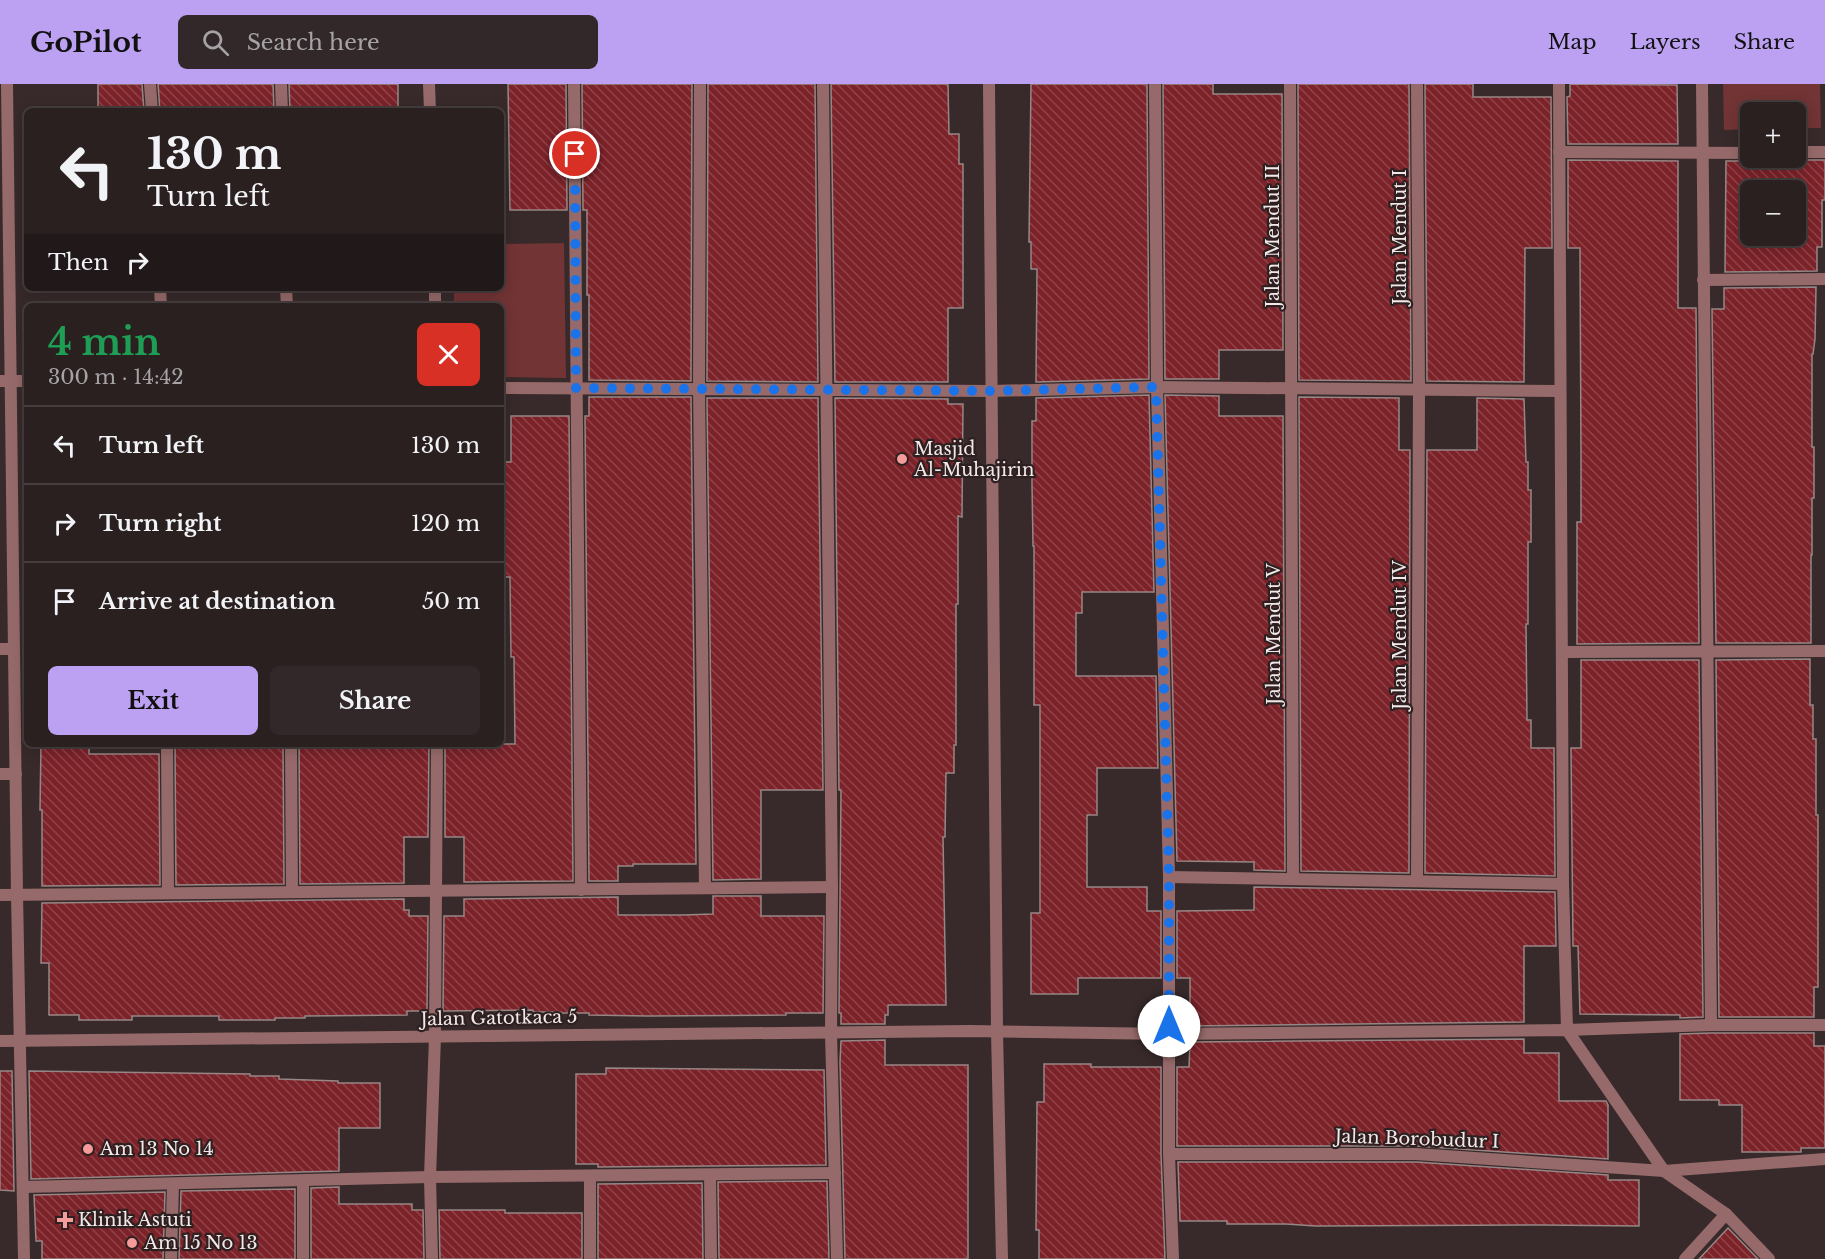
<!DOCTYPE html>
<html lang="en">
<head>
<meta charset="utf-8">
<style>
  :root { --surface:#2a2020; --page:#322829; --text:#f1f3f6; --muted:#a5a3a5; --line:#463e3e; --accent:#bca0f2 }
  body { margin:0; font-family:"Libre Baskerville",serif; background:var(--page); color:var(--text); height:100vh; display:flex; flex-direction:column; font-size:22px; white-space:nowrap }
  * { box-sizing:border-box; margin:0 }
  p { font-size:20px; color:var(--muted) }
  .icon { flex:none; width:33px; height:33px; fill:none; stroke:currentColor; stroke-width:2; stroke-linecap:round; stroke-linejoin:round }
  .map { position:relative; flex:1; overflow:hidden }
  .drawer { position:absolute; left:24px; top:219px; width:480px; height:444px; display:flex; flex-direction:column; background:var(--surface); border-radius:9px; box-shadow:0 3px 15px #0003,0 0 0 2px var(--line) }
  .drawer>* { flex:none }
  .banner { position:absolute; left:24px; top:24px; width:480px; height:183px; border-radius:9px; box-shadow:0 3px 15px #0003,0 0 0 2px var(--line); background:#2a2020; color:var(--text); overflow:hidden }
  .controls { position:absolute; left:1740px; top:18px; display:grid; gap:12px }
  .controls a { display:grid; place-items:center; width:66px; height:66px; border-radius:9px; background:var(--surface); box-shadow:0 3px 15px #0003,0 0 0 2px var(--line); font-size:30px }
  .pin { position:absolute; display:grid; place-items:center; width:51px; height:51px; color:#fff; margin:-26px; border:3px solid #fff; border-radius:50%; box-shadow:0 2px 6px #0007 }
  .me { position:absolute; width:66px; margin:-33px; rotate:0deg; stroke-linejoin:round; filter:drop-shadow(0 0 4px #0008) }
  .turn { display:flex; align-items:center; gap:21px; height:126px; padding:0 24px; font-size:27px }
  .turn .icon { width:78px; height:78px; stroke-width:2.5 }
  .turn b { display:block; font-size:42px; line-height:51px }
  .then { display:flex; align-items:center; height:57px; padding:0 24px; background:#0003; gap:12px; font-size:22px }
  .round { display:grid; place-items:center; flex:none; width:63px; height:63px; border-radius:9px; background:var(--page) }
  .head { display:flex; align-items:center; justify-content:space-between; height:102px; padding:0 24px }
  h1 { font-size:36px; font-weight:800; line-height:45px; color:#1e9e55 }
  .button { display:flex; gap:12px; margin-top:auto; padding:12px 24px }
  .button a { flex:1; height:69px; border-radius:9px; background:var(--accent); color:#111; font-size:24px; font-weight:800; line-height:69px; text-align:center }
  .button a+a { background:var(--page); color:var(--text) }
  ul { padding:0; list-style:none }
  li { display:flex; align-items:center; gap:18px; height:78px; padding:0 24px; border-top:2px solid var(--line) }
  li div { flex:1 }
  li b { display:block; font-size:22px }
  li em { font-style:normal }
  header { display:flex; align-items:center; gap:36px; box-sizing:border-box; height:84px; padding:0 30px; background:var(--accent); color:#111 }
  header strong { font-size:28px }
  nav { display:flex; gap:33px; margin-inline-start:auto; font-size:21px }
  .search { width:420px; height:54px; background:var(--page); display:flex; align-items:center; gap:15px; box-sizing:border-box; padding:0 21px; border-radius:9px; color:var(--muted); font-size:22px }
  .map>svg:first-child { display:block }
  .park { fill:#723435 }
  .building { fill:url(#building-back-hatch); stroke:#988686; stroke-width:1.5; fill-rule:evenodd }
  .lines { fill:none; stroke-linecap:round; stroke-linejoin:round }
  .street { stroke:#966a6a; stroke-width:12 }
  .route { stroke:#1a73e8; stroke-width:10; stroke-dasharray:0 18 }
  .poi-dot { fill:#f59b9a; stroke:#2e2020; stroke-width:2 }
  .labels { text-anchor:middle; stroke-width:4.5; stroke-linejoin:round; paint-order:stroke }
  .street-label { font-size:18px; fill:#f1e8e7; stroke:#2e2020 }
  .poi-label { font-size:18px; fill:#f1e8e7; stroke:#2e2020; text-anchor:start }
</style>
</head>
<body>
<header>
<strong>GoPilot</strong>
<div class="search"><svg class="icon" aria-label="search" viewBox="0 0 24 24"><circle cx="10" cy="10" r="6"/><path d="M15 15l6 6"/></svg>Search here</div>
<nav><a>Map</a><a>Layers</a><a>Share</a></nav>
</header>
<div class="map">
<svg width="1825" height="1175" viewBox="0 0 1825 1175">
  <defs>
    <pattern id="building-back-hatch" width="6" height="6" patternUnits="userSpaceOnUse" patternTransform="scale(1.5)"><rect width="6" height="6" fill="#7c2229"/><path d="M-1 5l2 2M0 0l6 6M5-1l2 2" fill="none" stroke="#8f4248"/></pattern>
  </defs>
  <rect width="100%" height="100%" fill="#382a2a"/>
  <g class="park">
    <path d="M1723,0H1820L1821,44H1796V28H1750V45L1724,46Z"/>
    <path d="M564,159L566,294L501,293V222H454V204H501V160Z"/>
  </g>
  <g class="building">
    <path d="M98,0H142L144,27H98Z"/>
    <path d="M158,0H273L274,27H160Z"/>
    <path d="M289,0H398V27H290Z"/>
    <path d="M508,0H566L567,126H510Z"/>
    <path d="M582,0H692L691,297L589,296V211H587V126H583Z"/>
    <path d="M708,0H815L818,298L707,297Z"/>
    <path d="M831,0H948L949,50H959V80H963V224H948V298H835Z"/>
    <path d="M1031,0H1147L1149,295L1036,298L1037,185H1031V158H1029Z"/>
    <path d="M1163,0H1213V10H1282L1283,266H1219V295H1165Z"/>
    <path d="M1298,0H1409L1411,297L1299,296Z"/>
    <path d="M1425,0H1473V13H1551L1552,164H1525L1524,298L1427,297Z"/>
    <path d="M1570,0L1677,1L1678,60H1568L1567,13L1570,12Z"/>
    <path d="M1756,74H1790L1796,76H1825V116H1822V163H1817V187L1725,188L1726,77H1750ZM1750,106H1796V152H1750Z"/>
    <path d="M1568,76L1678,77V224H1696L1699,559L1577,560V438H1581V374L1580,164H1568Z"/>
    <path d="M1816,203L1815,255L1813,270H1812V363H1814V414H1812V471H1811V559H1716L1712,225H1724V204Z"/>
    <path d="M1149,311L1154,508H1082V529H1076V592H1156L1158,684H1097V731H1087V803H1147V827H1161V894H1078V910H1031V829H1040V621H1034V462H1033L1032,400V337H1036V314Z"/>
    <path d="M1165,311L1219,312V332H1283L1285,787L1254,786V778L1177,777Z"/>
    <path d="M589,313H691L696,780H633V782H618V797H589L585,332H589Z"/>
    <path d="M1299,313L1399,314V366H1410L1409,789L1301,787Z"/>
    <path d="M707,314H818L823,706H761V795L713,796Z"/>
    <path d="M835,314L948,315V320H963L962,433L958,432V520H956V661H954V689H946L945,753H943L946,921H888V931H885V940H841V929H839L841,706H839Z"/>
    <path d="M1477,314L1524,315L1526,378H1528V406H1531V458H1528V540H1526L1527,636H1531V664H1554L1555,792L1425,789L1427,366H1477Z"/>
    <path d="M511,332H569L573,797L464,798V753H445V660H515L514,573H511L510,493H501V378H511Z"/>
    <path d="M1810,575V621H1813V655H1816V731H1818V903H1814V933H1719L1716,576Z"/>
    <path d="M1581,576H1699L1703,933L1680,934V931L1580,930L1578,862H1573L1571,664H1581Z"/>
    <path d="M41,660H89V670H159L160,801L42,802V726H40Z"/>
    <path d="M175,660H283L284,800L176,801Z"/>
    <path d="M299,660H429L428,753H404V799L300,800Z"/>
    <path d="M1254,803L1555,808L1556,862H1524V938L1190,942V894H1177V827L1254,826Z"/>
    <path d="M713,812H761V832H824L823,929H786V931L648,932L589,931V929H561V928H533V926L443,927L444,832H464V815L618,813V831H683L713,830Z"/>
    <path d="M404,815V826H409V832H428L427,927H407V931L305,932V934H275V936H219V932H132V936H79V931H49V879H41L42,819Z"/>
    <path d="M1711,949H1814V962H1825V1064H1801V1068H1742V1021H1719V1016H1680V950Z"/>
    <path d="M1524,955V969H1559V1017H1606L1608,1021V1075L1416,1062H1177V983H1189L1190,958Z"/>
    <path d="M885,956V981H968V1175H845L840,978L841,957Z"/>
    <path d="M1044,980H1091V983H1161V1070L1165,1175H1039V1146H1036L1037,1018H1044Z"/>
    <path d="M606,984L824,986L826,1081L598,1083V1080H576V990H606Z"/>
    <path d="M0,987H12L14,1107L0,1106Z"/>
    <path d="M29,987L250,990V992H279V995L338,997V999H380V1044H339V1087L31,1095Z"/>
    <path d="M1178,1078H1416L1608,1091V1096H1639V1142L1542,1141L1316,1142L1286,1140H1227V1137H1180Z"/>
    <path d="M827,1097L829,1175H719L718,1098Z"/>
    <path d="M702,1099L703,1175H598V1100Z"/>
    <path d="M339,1103V1120H412V1126H423L424,1175H311V1104Z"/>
    <path d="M295,1105V1175H179L181,1107Z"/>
    <path d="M165,1108L163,1175H42V1157H36L34,1111Z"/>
    <path d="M439,1126H505V1129H582V1175H440Z"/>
    <path d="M1728,1144L1758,1175H1699Z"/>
  </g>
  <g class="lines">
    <g class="street">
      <path d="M7,0L17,810L24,1175"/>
      <path d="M150,0L152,27"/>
      <path d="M281,0L282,27"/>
      <path d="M429,0L430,27"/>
      <path d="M574,0L581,806"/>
      <path d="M700,0L699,304L705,804"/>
      <path d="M823,0L832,803L831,949L837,1175"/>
      <path d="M989,0L997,947L1002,1175"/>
      <path d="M1155,0L1157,303L1169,793V1070L1173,1175"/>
      <path d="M1290,0L1293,795"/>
      <path d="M1559,0L1563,800L1567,946L1711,941H1825"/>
      <path d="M1702,0L1711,941"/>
      <path d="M1559,68L1750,69"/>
      <path d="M1796,68H1825"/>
      <path d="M1703,196L1825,195"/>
      <path d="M160,204L161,222"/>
      <path d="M286,204L287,222"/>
      <path d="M435,204V222"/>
      <path d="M0,297H27"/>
      <path d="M501,304L992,307L1157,303L1560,307"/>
      <path d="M0,565H14"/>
      <path d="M1562,568L1825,567"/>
      <path d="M167,660L168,809"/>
      <path d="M291,660L292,808"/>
      <path d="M0,690H16"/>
      <path d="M1169,793L1563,800"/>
      <path d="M1417,797L1419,305L1417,0"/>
      <path d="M0,811L832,803"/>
      <path d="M0,957L969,947L1169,950L1567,946L1664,1087L1726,1130L1769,1175"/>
      <path d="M1169,1070H1416L1664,1087L1825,1075"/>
      <path d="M710,1091L711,1175"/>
      <path d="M303,1097V1175"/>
      <path d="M23,1103L430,1093L835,1089"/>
      <path d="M171,1175L173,1100"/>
      <path d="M432,1175L430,1093L435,953L437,660"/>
      <path d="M590,1175V1093"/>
      <path d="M1685,1175L1726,1130"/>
    </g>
  </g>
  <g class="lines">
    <path class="route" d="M575,70L576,304L992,307L1156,303L1169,793V942"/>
  </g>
  <g class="poi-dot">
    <circle cx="902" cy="375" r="6"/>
    <circle cx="88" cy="1065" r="6"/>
    <path d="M62 1127h6v6h6v6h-6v6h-6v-6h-6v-6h6z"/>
    <circle cx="132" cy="1159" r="6"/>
  </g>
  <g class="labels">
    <g class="street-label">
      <text transform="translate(1273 152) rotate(-90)" y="6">Jalan Mendut II</text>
      <text transform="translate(1400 153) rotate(-90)" y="6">Jalan Mendut I</text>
      <text transform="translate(1274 550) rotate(-90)" y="6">Jalan Mendut V</text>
      <text transform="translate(1400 551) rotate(-90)" y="6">Jalan Mendut IV</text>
      <text transform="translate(499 934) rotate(-1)" y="6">Jalan Gatotkaca 5</text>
      <text transform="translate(1417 1055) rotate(2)" y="6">Jalan Borobudur I</text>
    </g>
    <g class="poi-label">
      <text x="914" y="371">Masjid<tspan x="914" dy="21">Al-Muhajirin</tspan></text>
      <text x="100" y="1071">Am 13 No 14</text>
      <text x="78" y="1142">Klinik Astuti</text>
      <text x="144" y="1165">Am 15 No 13</text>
    </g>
  </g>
</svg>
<div class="controls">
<a>+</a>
<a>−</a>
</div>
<div class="pin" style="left:575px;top:70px;background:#d93025"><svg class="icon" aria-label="arrive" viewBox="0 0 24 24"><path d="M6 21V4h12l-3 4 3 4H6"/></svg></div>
<svg class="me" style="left:1169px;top:942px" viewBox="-20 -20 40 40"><circle r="19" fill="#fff"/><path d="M0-13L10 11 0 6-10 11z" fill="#1a73e8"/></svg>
<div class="banner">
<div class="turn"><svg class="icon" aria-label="left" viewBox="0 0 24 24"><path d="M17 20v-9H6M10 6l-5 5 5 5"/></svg><div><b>130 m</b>Turn left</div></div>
<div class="then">Then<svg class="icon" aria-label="right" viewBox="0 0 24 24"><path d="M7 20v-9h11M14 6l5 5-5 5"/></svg></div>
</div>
<section class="drawer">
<div class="head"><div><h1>4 min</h1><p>300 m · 14:42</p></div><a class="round" style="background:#d93025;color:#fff"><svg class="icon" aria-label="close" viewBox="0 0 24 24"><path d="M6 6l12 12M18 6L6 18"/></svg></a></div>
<ul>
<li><svg class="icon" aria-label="left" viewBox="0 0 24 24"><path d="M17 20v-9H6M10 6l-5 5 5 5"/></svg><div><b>Turn left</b></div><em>130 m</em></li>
<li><svg class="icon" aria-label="right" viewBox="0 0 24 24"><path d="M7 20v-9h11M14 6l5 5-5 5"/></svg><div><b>Turn right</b></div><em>120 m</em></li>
<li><svg class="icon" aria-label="arrive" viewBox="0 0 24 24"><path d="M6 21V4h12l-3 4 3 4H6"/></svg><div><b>Arrive at destination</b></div><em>50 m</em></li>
</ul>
<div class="button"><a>Exit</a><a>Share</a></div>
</section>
</div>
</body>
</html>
